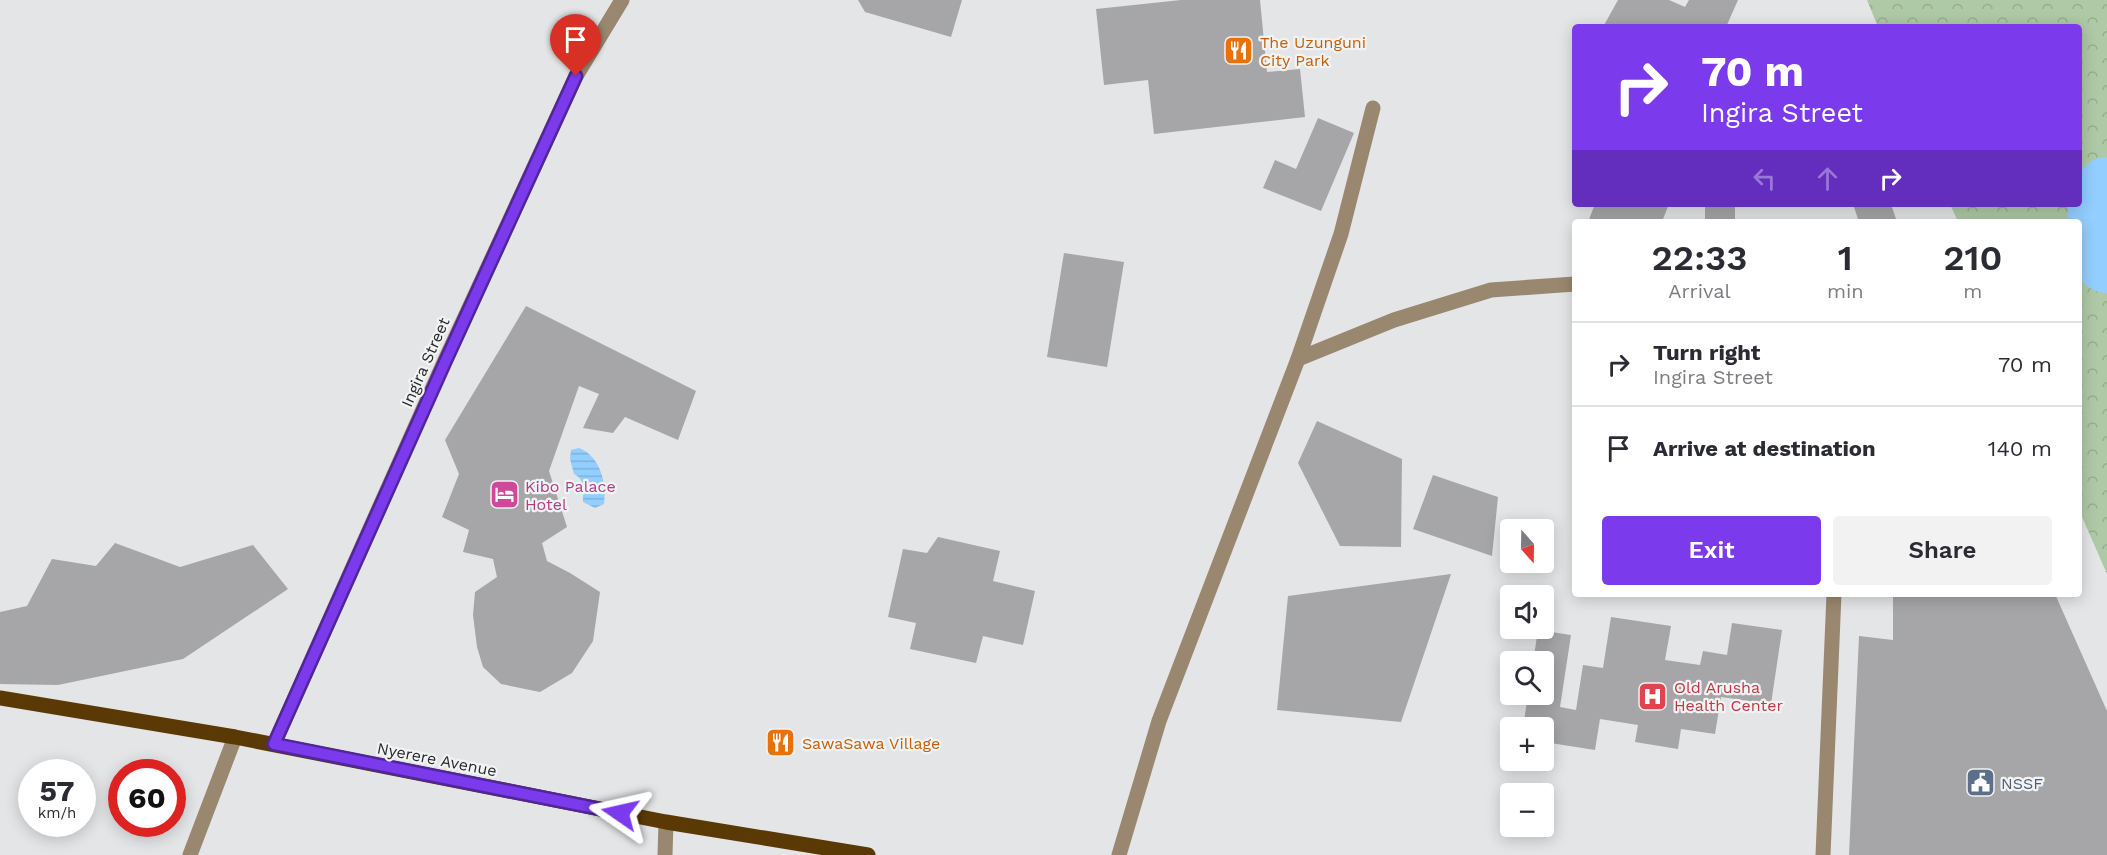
<!DOCTYPE html>
<html lang="en">
<head>
<meta charset="utf-8">
<style>
  :root { --surface:#fff; --page:#f2f2f3; --text:#2b2b33; --muted:#7c7c81; --line:#e1e1e2; --accent:#7c3aed }
  body { margin:0; font-family:"Work Sans",sans-serif; background:var(--page); color:var(--text); height:100vh; display:flex; flex-direction:column; font-size:22px; white-space:nowrap }
  * { box-sizing:border-box; margin:0 }
  p { font-size:20px; color:var(--muted) }
  .icon { flex:none; width:33px; height:33px; fill:none; stroke:currentColor; stroke-width:2; stroke-linecap:round; stroke-linejoin:round }
  .map { position:relative; flex:1; overflow:hidden }
  .panel { position:absolute; left:1572px; top:219px; width:510px; height:378px; display:flex; flex-direction:column; background:var(--surface); border-radius:6px; box-shadow:0 3px 15px #0003 }
  .panel>* { flex:none }
  .top-card { position:absolute; left:1572px; top:24px; width:510px; height:183px; border-radius:6px; box-shadow:0 3px 15px #0003; background:#7c3aed; color:#fff; overflow:hidden }
  .needle { width:39px; rotate:160deg }
  .tools { position:absolute; left:1500px; top:519px; display:grid; gap:12px }
  .tools a { display:grid; place-items:center; width:54px; height:54px; border-radius:6px; background:var(--surface); box-shadow:0 3px 15px #0003; font-size:30px }
  .speed { position:absolute; left:18px; top:759px; display:flex; gap:12px; font-size:30px; font-weight:700; text-align:center }
  .speed>* { display:grid; place-content:center; width:78px; height:78px; border-radius:50%; background:var(--surface); box-shadow:0 3px 15px #0003; line-height:1 }
  .speed small { font-size:15px; font-weight:400 }
  .speed .limit { border:9px solid #d22; background:#fff; color:#111 }
  .pin { position:absolute; display:grid; place-items:center; width:51px; height:51px; color:#fff; margin:-62px -26px; border-radius:50% 50% 50% 0; rotate:-45deg; box-shadow:0 0 6px #0007 }
  .pin .icon { rotate:45deg }
  .me { position:absolute; width:66px; margin:-33px; rotate:281deg; stroke-linejoin:round; filter:drop-shadow(0 0 4px #0008) }
  .turn { display:flex; align-items:center; gap:21px; height:126px; padding:0 30px; font-size:27px }
  .turn .icon { width:78px; height:78px; stroke-width:2.5 }
  .turn b { display:block; font-size:42px; line-height:51px }
  .lanes { display:flex; align-items:center; height:57px; padding:0 30px; background:#0003; justify-content:center; gap:30px; direction:ltr }
  .lanes .off { opacity:.35 }
  .eta { display:flex; justify-content:space-evenly; align-items:center; height:102px; text-align:center }
  .eta b { font-size:36px; font-weight:600; line-height:42px }
  .primary-button { display:flex; gap:12px; margin-top:auto; padding:12px 30px }
  .primary-button a { flex:1; height:69px; border-radius:6px; background:var(--accent); color:#fff; font-size:24px; font-weight:600; line-height:69px; text-align:center }
  .primary-button a+a { background:var(--page); color:var(--text) }
  ul { padding:0; list-style:none }
  li { display:flex; align-items:center; gap:18px; height:84px; padding:0 30px; border-top:2px solid var(--line) }
  li div { flex:1 }
  li b { display:block; font-size:22px }
  li em { font-style:normal }
  .map>svg:first-child { display:block }
  .forest { fill:url(#forest-crowns) }
  .water { fill:url(#water-rules) }
  .lines { fill:none; stroke-linecap:round; stroke-linejoin:round }
  .river { stroke:#92ceff; stroke-width:64 }
  .building { fill:#a6a5a7 }
  .minor { stroke:#9a876f; stroke-width:15 }
  .major { stroke:#5b3904; stroke-width:15 }
  .route-casing { stroke:#51269a; stroke-width:15 }
  .route { stroke:#7c3aed; stroke-width:10 }
  .labels { text-anchor:middle; stroke-width:4.5; stroke-linejoin:round; paint-order:stroke }
  .food-label { font-size:16px; fill:#c56008; stroke:#f1f3f4; text-anchor:start }
  .street-label { font-size:16px; fill:#282929; stroke:#f1f3f4 }
  .hotel-label { font-size:16px; fill:#b23c85; stroke:#f1f3f4; text-anchor:start }
  .health-label { font-size:16px; fill:#be3a42; stroke:#f1f3f4; text-anchor:start }
  .service-label { font-size:16px; fill:#4e5e75; stroke:#f1f3f4; text-anchor:start }
</style>
</head>
<body>
<div class="map">
<svg width="2107" height="855" viewBox="0 0 2107 855">
  <defs>
    <pattern id="forest-crowns" width="20" height="18" patternUnits="userSpaceOnUse" patternTransform="scale(1.5)"><rect width="20" height="18" fill="#aec9a5"/><path d="M2 6a3 3 0 1 1 6 0M12 15a3 3 0 1 1 6 0" fill="none" stroke="#96ad8e"/></pattern>
    <pattern id="water-rules" width="6" height="5" patternUnits="userSpaceOnUse" patternTransform="scale(1.5)"><rect width="6" height="5" fill="#92ceff"/><path d="M0 2.5h6" fill="none" stroke="#7eb1db"/></pattern>
  </defs>
  <rect width="100%" height="100%" fill="#e4e5e7"/>
  <path class="forest" d="M1867,0H2107V574L2079,510V222H1958L1950,204H2079V27H1878Z"/>
  <path class="water" d="M579,448C600,456 607,483 604,504L595,508L583,502C583,490 586,480 574,474L570,459L571,450Z"/>
  <g class="lines">
    <path class="river" d="M2107,189L2101,196L2098,246L2107,261"/>
  </g>
  <g class="building">
    <path d="M858,0H962L951,37L865,12Z"/>
    <path d="M1181,0H1260L1267,72L1300,69L1305,117L1154,134L1148,80L1104,85L1096,9Z"/>
    <path d="M1618,0H1669L1685,7L1689,0H1738L1726,27H1603Z"/>
    <path d="M1318,118L1354,133L1321,211L1263,188L1275,160L1296,169Z"/>
    <path d="M1595,204H1669L1663,219L1637,222H1588Z"/>
    <rect x="1705" y="204" width="30" height="18"/>
    <path d="M1853,204H1891L1897,222H1859Z"/>
    <path d="M1064,253L1124,262L1107,367L1047,357Z"/>
    <path d="M526,306L696,391L678,440L625,417L613,433L583,428L599,394L579,386L549,471L567,527L542,543L547,561L570,573L600,592L593,641L572,673L540,692L501,684L483,667L477,647L473,615L475,592L497,577L493,559L463,552L469,530L442,517L459,474L445,440Z"/>
    <path d="M1317,421L1402,459L1401,547L1340,546L1298,463Z"/>
    <path d="M1433,475L1498,497L1492,556L1413,529Z"/>
    <path d="M938,537L1000,551L993,581L1035,591L1023,645L983,636L976,663L910,649L916,623L888,617L903,549L927,553Z"/>
    <path d="M115,543L180,567L253,545L288,589L183,659L58,685L0,684V612L27,606L52,559L96,566Z"/>
    <path d="M1451,574L1401,722L1277,710L1288,596Z"/>
    <path d="M1893,594H2055L2107,711V855H1849L1859,636L1893,640Z"/>
    <path d="M1611,617L1671,626L1665,660L1700,665L1703,651L1727,655L1732,623L1782,630L1771,704L1721,697L1715,734L1681,729L1678,749L1635,742L1638,725L1600,719L1595,750L1544,742V728H1523L1528,694H1544V662H1533L1538,630L1571,635L1560,707L1576,710L1583,665L1603,668Z"/>
  </g>
  <g class="lines">
    <g class="minor">
      <path d="M1298,359L1394,320L1491,290L1575,284"/>
      <path d="M274,744L445,360L576,76L622,0"/>
      <path d="M190,855L235,737"/>
      <path d="M665,855L666,822"/>
      <path d="M1119,855L1159,721L1298,359L1341,234L1373,108"/>
      <path d="M1823,855L1834,594"/>
    </g>
    <path class="major" d="M0,698L235,737L666,822L868,855"/>
  </g>
  <g class="lines">
    <defs>
      <path id="route" d="M576,76L446,360L274,744L620,813"/>
    </defs>
    <use href="#route" class="route-casing"/>
    <use href="#route" class="route"/>
  </g>
  <defs>
    <symbol id="restaurant-square" viewBox="-11 -11 22 22"><rect x="-9" y="-9" width="18" height="18" rx="4" fill="#e8710a" stroke="#f1f3f4"/><path d="M-5-6h1v4h1v-4h1v4h1v-4h1v5L-1.5 .5V6h-2V.5L-5-1ZM5-6V6H3V1.5H1.5Q1.5-4 5-6Z" fill="#fff"/></symbol>
    <symbol id="hotel-square" viewBox="-11 -11 22 22"><rect x="-9" y="-9" width="18" height="18" rx="4" fill="#d1479c" stroke="#f1f3f4"/><path d="M-6-4.5h1.5V1H6V5H4.5V3h-9V5H-6ZM-4 0a1.8 1.8 0 1 1 3.6 0ZM.5 0V-2.5h3Q6-2.5 6 0Z" fill="#fff"/></symbol>
    <symbol id="hospital-square" viewBox="-11 -11 22 22"><rect x="-9" y="-9" width="18" height="18" rx="4" fill="#e0444e" stroke="#f1f3f4"/><path d="M-5-5h3v3.5h4V-5h3V5h-3V1.5h-4V5h-3Z" fill="#fff"/></symbol>
    <symbol id="civic-square" viewBox="-11 -11 22 22"><rect x="-9" y="-9" width="18" height="18" rx="4" fill="#5c6f8a" stroke="#f1f3f4"/><path d="M-.6-6.5H3V-4.5H.6V-3L4-1V1h2V6H-6V1h2V-1L-.6-3ZM-1.2 2.5V6h2.4V2.5Z" fill="#fff"/></symbol>
  </defs>
  <g fill-rule="evenodd">
    <use href="#restaurant-square" x="1222" y="34" width="33" height="33"/>
    <use href="#hotel-square" x="488" y="478" width="33" height="33"/>
    <use href="#hospital-square" x="1636" y="680" width="33" height="33"/>
    <use href="#restaurant-square" x="764" y="726" width="33" height="33"/>
    <use href="#civic-square" x="1964" y="766" width="33" height="33"/>
  </g>
  <g class="labels">
    <g class="food-label">
      <text x="1260" y="48">The Uzunguni<tspan x="1260" dy="18">City Park</tspan></text>
      <text x="802" y="749">SawaSawa Village</text>
    </g>
    <g class="street-label">
      <text transform="translate(425 362) rotate(-66)" y="6">Ingira Street</text>
      <text transform="translate(437 759) rotate(11)" y="6">Nyerere Avenue</text>
    </g>
    <g class="hotel-label">
      <text x="525" y="492">Kibo Palace<tspan x="525" dy="18">Hotel</tspan></text>
    </g>
    <g class="health-label">
      <text x="1674" y="693">Old Arusha<tspan x="1674" dy="18">Health Center</tspan></text>
    </g>
    <g class="service-label">
      <text x="2001" y="789">NSSF</text>
    </g>
  </g>
</svg>
<div class="tools">
<a><svg class="needle" viewBox="-14 -14 28 28"><path d="M0-13l5 13h-10z" fill="#e53935"/><path d="M0 13l5-13h-10z" fill="#7c7c81"/></svg></a>
<a><svg class="icon" aria-label="sound" viewBox="0 0 24 24"><path d="M4 9h4l5-4v14l-5-4H4zM17 9q2 3 0 6"/></svg></a>
<a><svg class="icon" aria-label="search" viewBox="0 0 24 24"><circle cx="10" cy="10" r="6"/><path d="M15 15l6 6"/></svg></a>
<a>+</a>
<a>−</a>
</div>
<div class="speed"><div>57<small>km/h</small></div><div class="limit">60</div></div>
<div class="pin" style="left:576px;top:76px;background:#d93025"><svg class="icon" aria-label="arrive" viewBox="0 0 24 24"><path d="M6 21V4h12l-3 4 3 4H6"/></svg></div>
<svg class="me" style="left:620px;top:813px" viewBox="-20 -20 40 40"><path d="M0-17L14 15 0 8-14 15z" fill="#7c3aed" stroke="#fff" stroke-width="4"/></svg>
<div class="top-card">
<div class="turn"><svg class="icon" aria-label="right" viewBox="0 0 24 24"><path d="M7 20v-9h11M14 6l5 5-5 5"/></svg><div><b>70 m</b>Ingira Street</div></div>
<div class="lanes"><svg class="icon off" aria-label="left" viewBox="0 0 24 24"><path d="M17 20v-9H6M10 6l-5 5 5 5"/></svg><svg class="icon off" aria-label="ahead" viewBox="0 0 24 24"><path d="M12 20V5M6 11l6-6 6 6"/></svg><svg class="icon" aria-label="right" viewBox="0 0 24 24"><path d="M7 20v-9h11M14 6l5 5-5 5"/></svg></div>
</div>
<section class="panel">
<div class="eta">
<div><b>22:33</b><p>Arrival</p></div>
<div><b>1</b><p>min</p></div>
<div><b>210</b><p>m</p></div>
</div>
<ul>
<li><svg class="icon" aria-label="right" viewBox="0 0 24 24"><path d="M7 20v-9h11M14 6l5 5-5 5"/></svg><div><b>Turn right</b><p>Ingira Street</p></div><em>70 m</em></li>
<li><svg class="icon" aria-label="arrive" viewBox="0 0 24 24"><path d="M6 21V4h12l-3 4 3 4H6"/></svg><div><b>Arrive at destination</b></div><em>140 m</em></li>
</ul>
<div class="primary-button"><a>Exit</a><a>Share</a></div>
</section>
</div>
</body>
</html>
